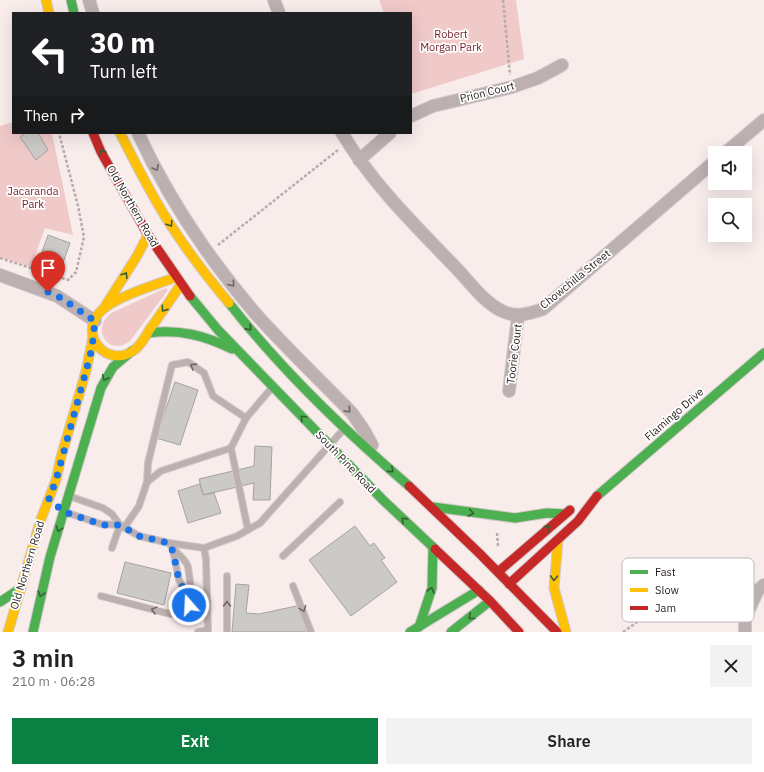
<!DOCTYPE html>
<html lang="en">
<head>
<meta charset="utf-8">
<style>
  :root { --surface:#fff; --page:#f2f2f2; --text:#222; --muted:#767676; --accent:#0b8043 }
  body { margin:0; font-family:"IBM Plex Sans",sans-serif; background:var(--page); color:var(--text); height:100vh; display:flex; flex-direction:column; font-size:15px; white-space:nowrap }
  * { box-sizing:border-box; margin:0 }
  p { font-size:13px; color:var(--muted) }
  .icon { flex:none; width:22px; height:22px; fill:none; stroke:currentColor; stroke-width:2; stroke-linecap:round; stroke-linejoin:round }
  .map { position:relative; height:632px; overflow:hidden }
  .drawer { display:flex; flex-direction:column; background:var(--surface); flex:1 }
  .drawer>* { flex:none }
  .top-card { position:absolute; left:12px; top:12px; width:400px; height:122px; border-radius:0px; box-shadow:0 4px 16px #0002; background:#202124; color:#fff; overflow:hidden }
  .tools { position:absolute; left:708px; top:146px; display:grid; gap:8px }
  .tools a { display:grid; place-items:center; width:44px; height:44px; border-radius:0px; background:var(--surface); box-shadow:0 4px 16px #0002; font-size:20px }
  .pin { position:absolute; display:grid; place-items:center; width:34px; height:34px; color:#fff; margin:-41px -17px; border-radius:50% 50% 50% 0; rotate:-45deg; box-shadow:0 0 4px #0007 }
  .pin .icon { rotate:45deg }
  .me { position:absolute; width:44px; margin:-22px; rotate:341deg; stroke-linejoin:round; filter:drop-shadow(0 0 3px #0008) }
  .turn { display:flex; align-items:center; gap:14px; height:84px; padding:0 12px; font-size:18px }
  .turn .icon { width:52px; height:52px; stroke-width:2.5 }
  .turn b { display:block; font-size:28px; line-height:34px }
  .then { display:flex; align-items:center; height:38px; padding:0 12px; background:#0003; gap:8px; font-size:15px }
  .round { display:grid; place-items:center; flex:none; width:42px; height:42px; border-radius:0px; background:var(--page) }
  .overview { display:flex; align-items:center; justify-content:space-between; height:68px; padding:0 12px }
  h1 { font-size:24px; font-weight:600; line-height:30px }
  .button { display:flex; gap:8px; margin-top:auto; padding:8px 12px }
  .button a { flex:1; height:46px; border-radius:0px; background:var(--accent); color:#fff; font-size:16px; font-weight:600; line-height:46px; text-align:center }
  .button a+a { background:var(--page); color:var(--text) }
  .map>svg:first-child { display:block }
  .green { fill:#f0c9c9 }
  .building { fill:#cccac7; stroke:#a5a2a0 }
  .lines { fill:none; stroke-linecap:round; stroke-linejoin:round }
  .lane-casing { stroke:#d2c8c7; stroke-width:8 }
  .street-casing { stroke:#d2c8c7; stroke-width:14 }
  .fast-casing { stroke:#d2c8c7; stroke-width:11 }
  .slow-casing { stroke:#d2c8c7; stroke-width:11 }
  .jam-casing { stroke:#d2c8c7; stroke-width:11 }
  .path { stroke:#b5acab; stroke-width:2.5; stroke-dasharray:3 2; stroke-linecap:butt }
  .lane { stroke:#bcb0b0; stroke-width:6 }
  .street { stroke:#bcb0b0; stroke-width:12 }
  .fast { stroke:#4caf50; stroke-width:9 }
  .slow { stroke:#ffc107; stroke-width:9 }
  .jam { stroke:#c62828; stroke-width:9 }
  .oneway { stroke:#365f33 }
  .oneway2 { stroke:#706666 }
  .route { stroke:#1a73e8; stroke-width:7; stroke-dasharray:0 12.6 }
  .labels { text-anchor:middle; stroke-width:3.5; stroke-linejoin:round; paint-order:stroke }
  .park-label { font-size:11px; fill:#76222a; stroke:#fff }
  .street-label { font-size:11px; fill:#241d1c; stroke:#fff }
  .key { fill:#fff; stroke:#bdbbbb; stroke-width:1 }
  .key-label { font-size:11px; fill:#241d1c }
</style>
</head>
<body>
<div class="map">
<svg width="764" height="632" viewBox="0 0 764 632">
  <rect width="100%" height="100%" fill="#f9edec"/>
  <g class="green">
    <path d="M379,0H516L524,59L411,94V13H384Z"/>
    <path d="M13,122V133H52L73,235L45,228L31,267L0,257V126Z"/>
    <path d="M166,288L168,290L130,341C111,357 89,331 111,313Z"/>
  </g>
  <g class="building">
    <path d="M25,133H38L48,150L36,160L20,137Z"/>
    <path d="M48,235L70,243L63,263L41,255Z"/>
    <path d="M175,382L198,390L180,445L156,438Z"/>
    <path d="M255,446L272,447L270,500H253L254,483L203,495L199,479L254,466Z"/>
    <path d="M200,484L203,495L214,493L221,513L188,523L178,491Z"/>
    <path d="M355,526L370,546L374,543L385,558L381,560L397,582L351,616L309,560Z"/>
    <path d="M125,562L171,573L164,605L117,593Z"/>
    <path d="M236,584L249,585L246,613L259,614L301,605L307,632H232Z"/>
  </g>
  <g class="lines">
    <defs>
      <g id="lane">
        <path d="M147,482L161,471L231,448"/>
        <path d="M69,496L103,508L112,514L120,525L139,536L169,543L204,548L237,536L260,523L343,430"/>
        <path d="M65,512L101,524L120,525"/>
        <path d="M124,528L139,506L147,482L148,463L172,365L188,362L204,373L213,396L246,418"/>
        <path d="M248,530L231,448L246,418L270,390"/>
        <path d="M112,548L120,525"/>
        <path d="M204,548L206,559L208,632"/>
        <path d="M173,550L179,580L189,597"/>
        <path d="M283,556L340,502"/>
        <path d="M293,586L311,632"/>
        <path d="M101,596L170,614C175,614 181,615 185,611C194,601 190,579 188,567C186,558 174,552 169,543"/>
        <path d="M198,632L208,630"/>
        <path d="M227,632V576"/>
      </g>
      <g id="street">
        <path d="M89,0L93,13"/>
        <path d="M274,0L279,13"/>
        <path d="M411,116L433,106L512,87L538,78L562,65"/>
        <path d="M138,133C168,198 209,259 255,313C286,348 320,380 352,413L365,432L372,445"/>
        <path d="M342,133C373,185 416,226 458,270C470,283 485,303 502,311C517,318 528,314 543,309L715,161"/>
        <path d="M725,153L764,120"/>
        <path d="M359,160L390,133"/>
        <path d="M0,275L57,296L95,321"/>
        <path d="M509,391L518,316"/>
        <path d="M687,586L745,618"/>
        <path d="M745,632V618L758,590L764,585"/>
      </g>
      <g id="fast">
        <path d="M71,0L74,13"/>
        <path d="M190,296L218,330L383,500L435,549"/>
        <path d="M229,303C279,367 346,432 409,486"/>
        <path d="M148,333C179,329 204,335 232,349"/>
        <path d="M597,496L764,353"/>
        <path d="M433,507L515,518L547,513L565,514"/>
        <path d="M0,602L21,588"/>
        <path d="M419,627L432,588L433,547"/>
        <path d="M33,632L50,557L101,388L113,367L132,351"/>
        <path d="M410,632L479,590"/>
        <path d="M451,632L490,601"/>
      </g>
      <g id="slow">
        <path d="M46,0L49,13"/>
        <path d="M120,133C136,164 151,195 170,224C188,252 208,278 229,303"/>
        <path d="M176,277C156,285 113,297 99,313C79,336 107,368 133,351C141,346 145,337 150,329C161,314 171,299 181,284"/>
        <path d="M104,308L137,256L148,235"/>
        <path d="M558,540L554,588L566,632"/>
        <path d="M8,632L41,519L56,480L61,457L86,371L93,337"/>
      </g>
      <g id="jam">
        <path d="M93,133L101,152L148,235L190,296"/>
        <path d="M409,486L479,553L557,632"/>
        <path d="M435,549L490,601L519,632"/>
        <path d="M498,572L570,510"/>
        <path d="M509,584L578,521L597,496"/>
      </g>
    </defs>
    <use href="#lane" class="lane-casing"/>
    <use href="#street" class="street-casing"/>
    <use href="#fast" class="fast-casing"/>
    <use href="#slow" class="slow-casing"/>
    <use href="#jam" class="jam-casing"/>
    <g class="path">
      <path d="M503,0L510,75"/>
      <path d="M218,245L338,150"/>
      <path d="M0,258L68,280L76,272L84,237L78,206L59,133"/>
      <path d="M497,533L498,546"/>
      <path d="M623,632L678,593"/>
    </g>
    <use href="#lane" class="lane"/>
    <use href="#street" class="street"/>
    <use href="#fast" class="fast"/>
    <use href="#slow" class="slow"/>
    <use href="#jam" class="jam"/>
  </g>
  <defs><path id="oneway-chevron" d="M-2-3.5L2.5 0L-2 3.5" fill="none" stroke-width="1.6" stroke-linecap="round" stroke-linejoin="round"/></defs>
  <g class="oneway">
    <use href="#oneway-chevron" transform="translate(102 152) rotate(-116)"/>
    <use href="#oneway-chevron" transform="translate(170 224) rotate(58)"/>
    <use href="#oneway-chevron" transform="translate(125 275) rotate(-58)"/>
    <use href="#oneway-chevron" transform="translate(164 309) rotate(125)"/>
    <use href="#oneway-chevron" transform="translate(249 328) rotate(48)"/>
    <use href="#oneway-chevron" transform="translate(105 378) rotate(117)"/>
    <use href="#oneway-chevron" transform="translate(303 418) rotate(-134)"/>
    <use href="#oneway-chevron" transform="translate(391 470) rotate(41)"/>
    <use href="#oneway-chevron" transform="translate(471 513) rotate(12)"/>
    <use href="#oneway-chevron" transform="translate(404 520) rotate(-136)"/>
    <use href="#oneway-chevron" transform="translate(548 528) rotate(-40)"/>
    <use href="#oneway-chevron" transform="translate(59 529) rotate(107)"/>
    <use href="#oneway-chevron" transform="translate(554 578) rotate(91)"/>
    <use href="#oneway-chevron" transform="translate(431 590) rotate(-74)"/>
    <use href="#oneway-chevron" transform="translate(41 594) rotate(105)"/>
    <use href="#oneway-chevron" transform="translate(471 617) rotate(142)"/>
  </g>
  <g class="oneway2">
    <use href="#oneway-chevron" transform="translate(156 168) rotate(61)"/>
    <use href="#oneway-chevron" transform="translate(232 284) rotate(51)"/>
    <use href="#oneway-chevron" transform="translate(193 366) rotate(-148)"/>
    <use href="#oneway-chevron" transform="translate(348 410) rotate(47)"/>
    <use href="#oneway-chevron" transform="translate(227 604) rotate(-90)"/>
    <use href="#oneway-chevron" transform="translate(303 609) rotate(69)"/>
    <use href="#oneway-chevron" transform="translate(154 610) rotate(-165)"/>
  </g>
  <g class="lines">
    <path class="route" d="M48,292L61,298L95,321L92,348L86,371L56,480L49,499L64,512L104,525H120L139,536L169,543C176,555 175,569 180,582C184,591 190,595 189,605"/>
  </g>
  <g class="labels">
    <g class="park-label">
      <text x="451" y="38">Robert<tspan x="451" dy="13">Morgan Park</tspan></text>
      <text x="33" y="195">Jacaranda<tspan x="33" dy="13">Park</tspan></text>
    </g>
    <g class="street-label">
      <text transform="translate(487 92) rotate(-14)" y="4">Prion Court</text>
      <text transform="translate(133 206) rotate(60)" y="4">Old Northern Road</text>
      <text transform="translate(575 279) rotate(-39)" y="4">Chowchilla Street</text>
      <text transform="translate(514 354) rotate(-83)" y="4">Toorie Court</text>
      <text transform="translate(674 414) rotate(-41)" y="4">Flamingo Drive</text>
      <text transform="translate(346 462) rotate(46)" y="4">South Pine Road</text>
      <text transform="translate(27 565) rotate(-73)" y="4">Old Northern Road</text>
    </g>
  </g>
  <rect x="622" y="558" width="132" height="64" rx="6" class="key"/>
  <rect x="630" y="570" width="18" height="4" fill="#4caf50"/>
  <rect x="630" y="588" width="18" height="4" fill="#ffc107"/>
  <rect x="630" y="606" width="18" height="4" fill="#c62828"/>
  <g class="key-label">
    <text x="655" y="576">Fast</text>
    <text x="655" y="594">Slow</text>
    <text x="655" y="612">Jam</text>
  </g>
</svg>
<div class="tools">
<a><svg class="icon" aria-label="sound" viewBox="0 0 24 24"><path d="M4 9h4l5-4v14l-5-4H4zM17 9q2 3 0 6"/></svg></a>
<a><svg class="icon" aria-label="search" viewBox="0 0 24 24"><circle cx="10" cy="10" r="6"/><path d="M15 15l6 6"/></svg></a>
</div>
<div class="pin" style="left:48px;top:292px;background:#d93025"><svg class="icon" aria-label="arrive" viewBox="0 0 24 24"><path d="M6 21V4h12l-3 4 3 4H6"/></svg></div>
<svg class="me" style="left:189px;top:605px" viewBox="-20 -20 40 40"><circle r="17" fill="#1a73e8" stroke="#fff" stroke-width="3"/><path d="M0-11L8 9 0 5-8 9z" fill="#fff"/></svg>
<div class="top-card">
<div class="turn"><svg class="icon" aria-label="left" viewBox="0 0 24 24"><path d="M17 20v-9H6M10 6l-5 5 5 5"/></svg><div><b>30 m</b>Turn left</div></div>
<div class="then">Then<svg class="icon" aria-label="right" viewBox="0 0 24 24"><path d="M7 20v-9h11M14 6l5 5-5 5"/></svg></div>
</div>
</div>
<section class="drawer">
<div class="overview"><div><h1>3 min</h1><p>210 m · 06:28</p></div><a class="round"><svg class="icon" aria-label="close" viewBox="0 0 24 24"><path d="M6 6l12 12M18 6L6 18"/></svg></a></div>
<div class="button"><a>Exit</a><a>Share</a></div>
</section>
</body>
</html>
